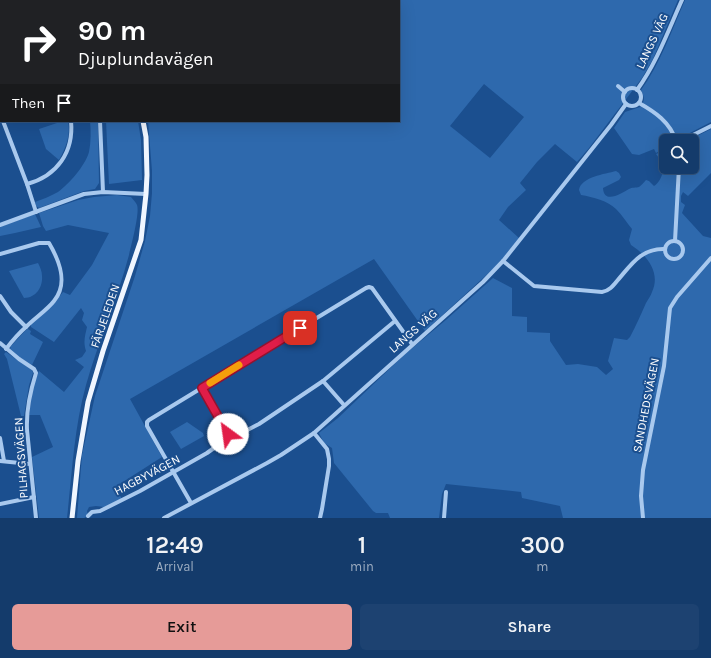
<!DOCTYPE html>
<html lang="en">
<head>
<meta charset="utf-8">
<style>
  :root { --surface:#143b6b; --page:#1d4271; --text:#f1f3f6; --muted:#9dadc1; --line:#33557e; --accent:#e69b98 }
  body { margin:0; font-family:Karla,sans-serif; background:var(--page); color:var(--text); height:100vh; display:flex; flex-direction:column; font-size:15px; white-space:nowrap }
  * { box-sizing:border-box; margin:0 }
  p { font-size:13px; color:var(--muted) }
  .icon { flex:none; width:22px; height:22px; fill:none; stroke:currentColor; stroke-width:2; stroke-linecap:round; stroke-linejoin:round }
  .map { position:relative; height:518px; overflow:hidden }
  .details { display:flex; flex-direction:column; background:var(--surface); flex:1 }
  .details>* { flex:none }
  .guide { position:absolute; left:0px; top:0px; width:400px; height:122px; box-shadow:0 4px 16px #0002,0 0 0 1px var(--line); background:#202124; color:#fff; overflow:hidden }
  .fabs { position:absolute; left:659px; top:134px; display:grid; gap:8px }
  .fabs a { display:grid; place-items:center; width:40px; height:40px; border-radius:6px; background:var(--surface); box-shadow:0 4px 16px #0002,0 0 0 1px var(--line); font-size:20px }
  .pin { position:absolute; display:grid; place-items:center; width:34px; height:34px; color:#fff; margin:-17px; border-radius:8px; box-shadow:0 2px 6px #0006 }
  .me { position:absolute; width:44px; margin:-22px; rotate:329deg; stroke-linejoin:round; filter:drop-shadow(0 0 3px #0008) }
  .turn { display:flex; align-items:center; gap:14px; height:84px; padding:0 12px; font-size:18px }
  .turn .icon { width:52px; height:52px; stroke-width:2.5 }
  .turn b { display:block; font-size:28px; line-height:34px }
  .then { display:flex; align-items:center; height:38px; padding:0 12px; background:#0003; gap:8px; font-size:15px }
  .eta { display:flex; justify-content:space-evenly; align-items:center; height:68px; text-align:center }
  .eta b { font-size:24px; font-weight:600; line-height:28px }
  .action { display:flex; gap:8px; margin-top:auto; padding:8px 12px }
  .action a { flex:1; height:46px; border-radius:6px; background:var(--accent); color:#111; font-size:16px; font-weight:600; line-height:46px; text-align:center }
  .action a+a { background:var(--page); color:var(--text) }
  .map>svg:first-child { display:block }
  .green { fill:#2e69ad; fill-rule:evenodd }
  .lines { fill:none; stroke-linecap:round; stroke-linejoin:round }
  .minor { stroke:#a9c9ee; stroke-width:4 }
  .major { stroke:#f0f6ff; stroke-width:5 }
  .route-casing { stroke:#92132f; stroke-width:10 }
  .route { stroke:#e11d48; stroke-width:7 }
  .slow { stroke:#f59e0b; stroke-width:7 }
  .labels { text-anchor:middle; stroke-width:4; stroke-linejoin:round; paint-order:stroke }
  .street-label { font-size:12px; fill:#fff; stroke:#1b4f8f }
</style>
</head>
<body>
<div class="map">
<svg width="711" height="518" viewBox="0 0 711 518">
  <rect width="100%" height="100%" fill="#1b4f8f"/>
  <g class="green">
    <path d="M132,0H678L653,59L642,78L589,148L577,162L555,144L537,162L520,183L526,190L508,207L499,220L519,238L503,258L493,269L425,331L374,259L130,399L162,457L115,487L122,499L104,507L96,506L89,507L87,511L88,516L84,518H77L82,455L95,396L135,276L145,241L150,216L152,193V171L148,121H399V1H132ZM484,84L524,117L490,158L450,126Z"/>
    <path d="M685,0H711V122L684,136L675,141H666V147L656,153L654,149L639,155L632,154L614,128L625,112L640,107C645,100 645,99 641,90C660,64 672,30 685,0Z"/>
    <path d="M63,121H68C71,135 66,147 59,160L46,149L39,129Z"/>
    <path d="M90,121H98L99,183L95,189L84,191L39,208L36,206L35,202C43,199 51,196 58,192C69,184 85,166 89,152C91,142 91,131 90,121Z"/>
    <path d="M106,121H138L141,140L142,180L109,184Z"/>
    <path d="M711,129V173L688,196L683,192L681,196V202L685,205L682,213L703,236L711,238V518H563L560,506L522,498L521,492L446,484L442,494L439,518H390L388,513H376L373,511L334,463L332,448L324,443L319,433L338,418L404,355L447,319L493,278L512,288V316L527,317V332L550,333V341L566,365L578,364L597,367L606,375L613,369L608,361L614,338L627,340L630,337C636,326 641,314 646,303C648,299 651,296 652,292C661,273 647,255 631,245L629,240L632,229C627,223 622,215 616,209C608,201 593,197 581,195L579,190C581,177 605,174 616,171L619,173L621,177L619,180L603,188C604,205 622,193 629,189C632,187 636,188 639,187C642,185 644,182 646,180L649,181L654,186C659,183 663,175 663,169C663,164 659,158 656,154L666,150V167H692V141H687Z"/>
    <path d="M117,195L131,197C133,200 136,202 137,205C140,213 131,246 129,255C117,300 98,342 86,385C74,428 72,474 67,518H39L32,457L53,447L40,415H29L33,386L39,371L64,392L84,367L75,360L82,357L86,351C83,342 85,336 87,327L82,320L84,313L81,308L54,342L31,327V324L55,302L63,292L70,295L92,265L109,233L68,225L46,231L43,226L39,213L78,200L94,197Z"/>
    <path d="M35,214L41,227L15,233L0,236V227Z"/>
    <path d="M38,263C40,267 42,271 42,276C43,287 36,298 24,298L9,271Z"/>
    <path d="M28,329L31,331L30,334L43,342L32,365L19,357L10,349L11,346L26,330Z"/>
    <path d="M6,352L32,370L33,373L29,385L24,416H21L7,359L4,354Z"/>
    <path d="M187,422L203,433L204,436L181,449L170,432Z"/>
  </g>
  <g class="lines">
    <g class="minor">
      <path d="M39,0V1"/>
      <path d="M74,0V1"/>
      <path d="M0,51H1"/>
      <path d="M618,86L625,92"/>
      <circle cx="632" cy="97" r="9"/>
      <path d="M637,90C657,62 668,31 682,0"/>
      <path d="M639,103C655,112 670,122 676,141"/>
      <path d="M0,112L1,115"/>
      <path d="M3,121L27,184L36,212"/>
      <path d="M100,121L103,192"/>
      <path d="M681,141L711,126"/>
      <path d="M27,184C57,176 74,152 71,121"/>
      <path d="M0,225L84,194L103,192L146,194"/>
      <circle cx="674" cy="250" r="9"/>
      <path d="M675,241L679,167"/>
      <path d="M0,254L39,243H49C59,260 69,283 54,301C47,310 35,318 27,326C19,333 12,341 6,349"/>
      <path d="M503,261L534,286L602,292C609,291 613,286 617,281C631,265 641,248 665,249"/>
      <path d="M0,296L11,312L26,327"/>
      <path d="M0,343L19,359L34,369L36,373C30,392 26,410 27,430L36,518"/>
      <path d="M323,381L344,405"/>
      <path d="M202,388L228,434L230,436L234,437L259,424L323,381L395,321"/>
      <path d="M314,433L327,449L329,459V466L322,509L320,518"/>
      <path d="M0,438L4,461"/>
      <path d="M0,461L30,464"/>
      <path d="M191,503L147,426V422L149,420L366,288L369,287L372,288L412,344"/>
      <path d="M0,504L34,497"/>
      <path d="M88,516L92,512L100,511L140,491L207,453L214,448"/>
      <path d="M164,518L267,463L281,455L314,433L483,282L503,261L611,125L626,104"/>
      <path d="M444,518L446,492"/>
      <path d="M643,518L641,496L643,470L664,366L670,308L677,297L711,258"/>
    </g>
    <g class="major">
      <path d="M128,1V0"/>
      <path d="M72,518L78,461L88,402L103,351L141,240L146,194L147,175L146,137L143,121"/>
    </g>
  </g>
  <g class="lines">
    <defs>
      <path id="route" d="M228,434L202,388L300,328"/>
    </defs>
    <use href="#route" class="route-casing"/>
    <use href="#route" class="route"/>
    <path class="slow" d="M210,383L239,365"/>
  </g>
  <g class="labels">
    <g class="street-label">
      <text transform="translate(652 41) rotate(-65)" y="4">LANGS VÄG</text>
      <text transform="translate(105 316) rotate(-71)" y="4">FÄRJELEDEN</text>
      <text transform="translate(413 331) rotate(-41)" y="4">LANGS VÄG</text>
      <text transform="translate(646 405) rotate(-79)" y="4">SANDHEDSVÄGEN</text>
      <text transform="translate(21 458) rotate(-94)" y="4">PILHAGSVÄGEN</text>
      <text transform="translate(147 475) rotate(-28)" y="4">HAGBYVÄGEN</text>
    </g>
  </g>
</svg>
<div class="fabs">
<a><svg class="icon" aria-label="search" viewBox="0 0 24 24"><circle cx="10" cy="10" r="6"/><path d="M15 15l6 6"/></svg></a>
</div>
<div class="pin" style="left:300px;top:328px;background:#d93025"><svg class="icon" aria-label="arrive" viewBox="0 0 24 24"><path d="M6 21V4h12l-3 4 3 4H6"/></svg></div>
<svg class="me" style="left:228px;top:434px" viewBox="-20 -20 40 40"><circle r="19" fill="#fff"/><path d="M0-13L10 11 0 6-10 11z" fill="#e11d48"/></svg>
<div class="guide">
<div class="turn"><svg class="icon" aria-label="right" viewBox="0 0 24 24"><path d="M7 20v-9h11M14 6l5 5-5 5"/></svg><div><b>90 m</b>Djuplundavägen</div></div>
<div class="then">Then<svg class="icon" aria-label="arrive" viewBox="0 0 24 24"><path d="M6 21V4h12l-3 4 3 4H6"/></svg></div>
</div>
</div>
<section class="details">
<div class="eta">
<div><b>12:49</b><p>Arrival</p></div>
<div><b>1</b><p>min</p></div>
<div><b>300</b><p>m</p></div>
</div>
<div class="action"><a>Exit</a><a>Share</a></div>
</section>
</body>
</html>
